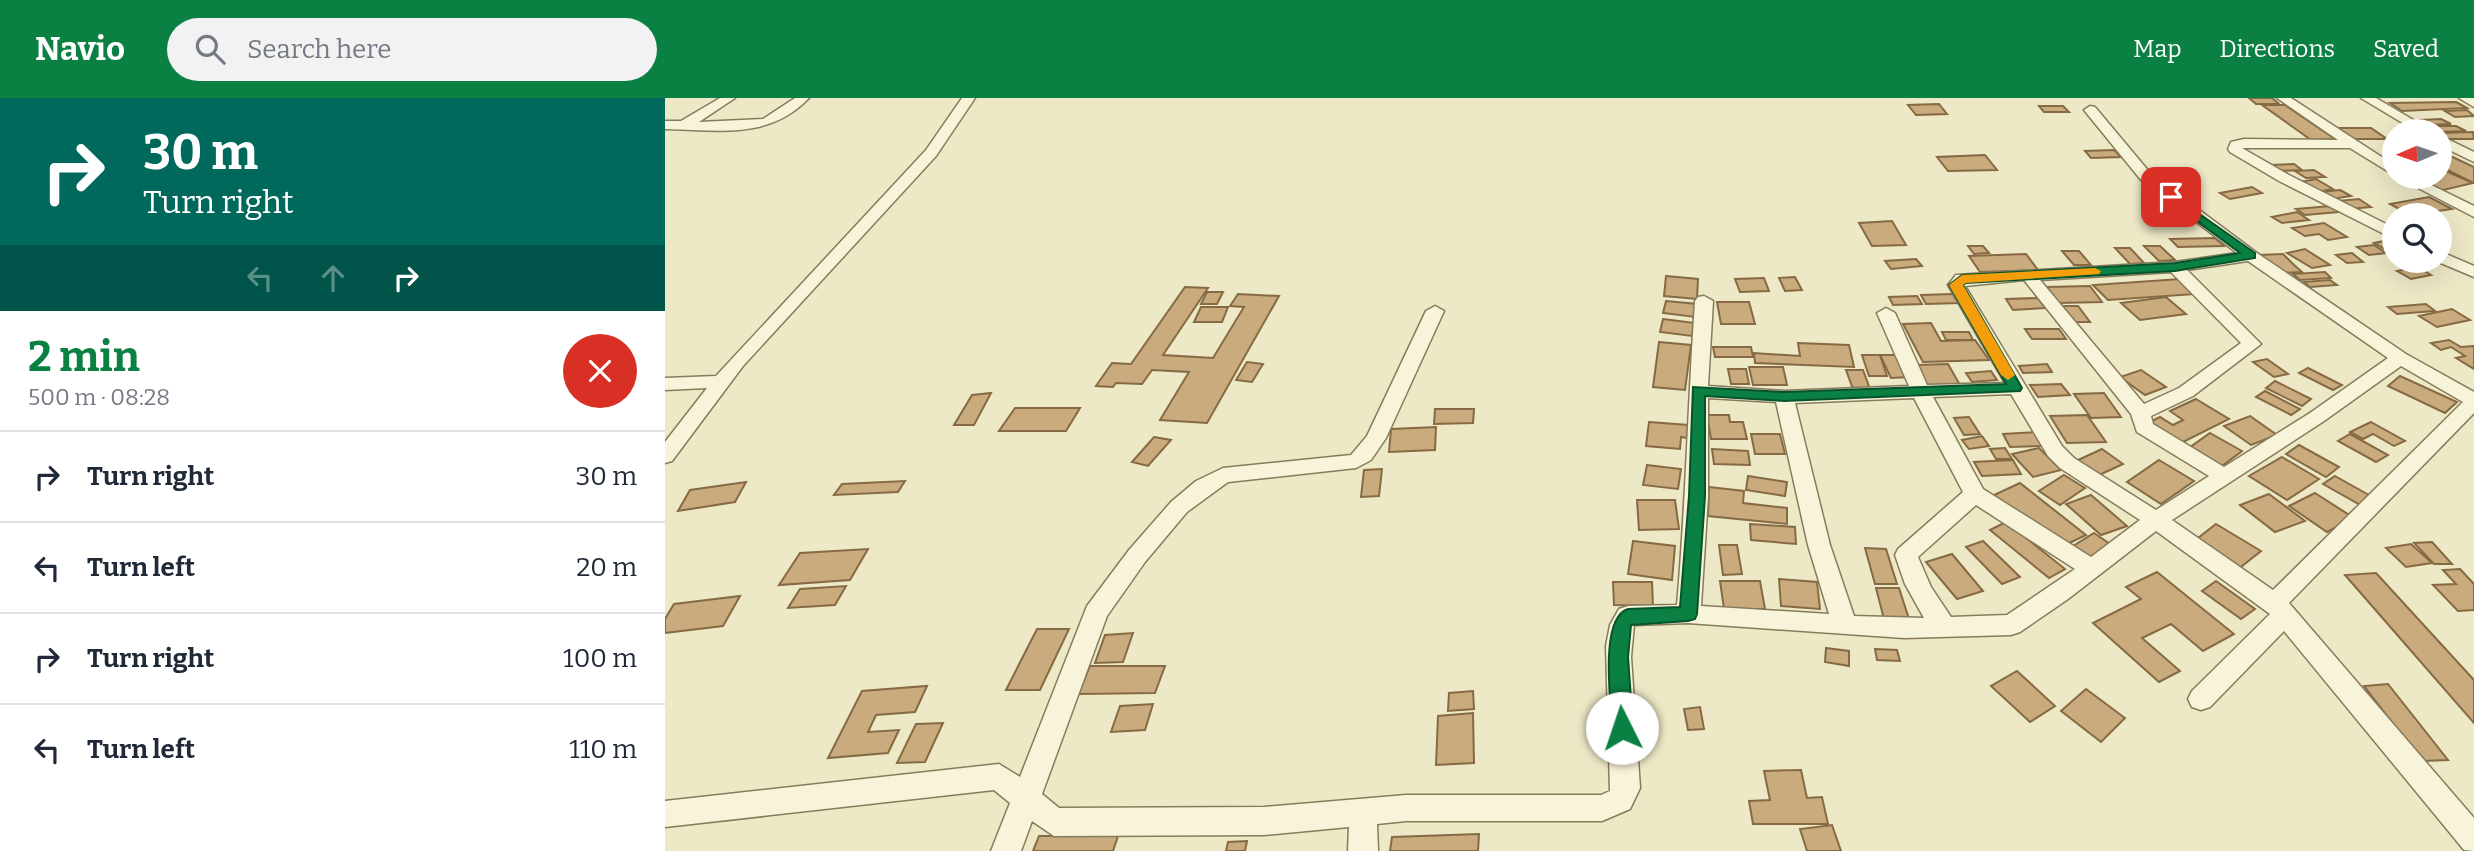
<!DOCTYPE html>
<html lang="en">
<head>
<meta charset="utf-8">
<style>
  :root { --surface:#fff; --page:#f2f2f3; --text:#1f2937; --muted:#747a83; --line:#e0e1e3; --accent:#0b8043 }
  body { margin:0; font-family:Bitter,serif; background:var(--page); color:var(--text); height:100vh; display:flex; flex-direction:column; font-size:26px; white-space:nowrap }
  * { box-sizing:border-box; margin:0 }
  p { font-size:23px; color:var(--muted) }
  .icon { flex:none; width:38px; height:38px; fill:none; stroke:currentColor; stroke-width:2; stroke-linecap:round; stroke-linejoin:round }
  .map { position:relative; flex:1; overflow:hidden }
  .drawer { display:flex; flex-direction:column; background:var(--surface); width:665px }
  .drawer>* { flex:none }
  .hud { background:#00695c; color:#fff; overflow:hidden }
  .needle { width:46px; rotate:268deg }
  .fabs { position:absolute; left:1717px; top:21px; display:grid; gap:14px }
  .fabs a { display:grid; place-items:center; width:70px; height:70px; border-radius:50%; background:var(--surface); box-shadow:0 7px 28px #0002; font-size:35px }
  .pin { position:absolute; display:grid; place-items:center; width:60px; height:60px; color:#fff; margin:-30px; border-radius:14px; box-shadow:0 4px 10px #0006 }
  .me { position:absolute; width:77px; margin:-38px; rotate:356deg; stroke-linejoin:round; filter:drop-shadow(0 0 5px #0008) }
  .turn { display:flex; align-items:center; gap:24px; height:147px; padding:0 28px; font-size:32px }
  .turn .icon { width:91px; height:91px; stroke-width:2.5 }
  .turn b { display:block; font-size:49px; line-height:60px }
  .lanes { display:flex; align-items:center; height:66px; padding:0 28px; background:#0003; justify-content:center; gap:35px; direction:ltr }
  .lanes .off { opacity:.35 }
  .round { display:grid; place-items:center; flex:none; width:74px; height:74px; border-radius:37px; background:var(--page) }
  .summary { display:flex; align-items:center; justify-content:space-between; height:119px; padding:0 28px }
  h1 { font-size:42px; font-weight:700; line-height:52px; color:var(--accent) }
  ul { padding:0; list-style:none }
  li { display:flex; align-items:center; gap:21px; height:91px; padding:0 28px; border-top:2px solid var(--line) }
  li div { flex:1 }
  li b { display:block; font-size:26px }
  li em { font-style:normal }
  header { display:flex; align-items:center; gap:42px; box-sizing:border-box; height:98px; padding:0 35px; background:var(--accent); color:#fff }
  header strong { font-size:33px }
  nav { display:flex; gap:38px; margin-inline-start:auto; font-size:24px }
  .search { width:490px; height:63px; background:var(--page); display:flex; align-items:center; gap:18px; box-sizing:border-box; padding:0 24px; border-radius:38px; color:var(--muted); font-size:26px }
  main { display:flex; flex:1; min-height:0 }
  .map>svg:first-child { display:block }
  .building { fill:#c9ab7d; stroke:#856a43; stroke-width:2 }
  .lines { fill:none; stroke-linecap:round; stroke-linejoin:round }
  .minor-casing { stroke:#877b5c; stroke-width:3 }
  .minor { fill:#f8f4d9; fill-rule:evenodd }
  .route { fill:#0b8043; stroke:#07532c; stroke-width:2 }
  .slow { fill:#f59e0b }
</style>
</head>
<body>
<header>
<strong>Navio</strong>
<div class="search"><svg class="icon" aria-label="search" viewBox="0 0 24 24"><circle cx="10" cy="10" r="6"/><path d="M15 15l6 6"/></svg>Search here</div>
<nav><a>Map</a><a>Directions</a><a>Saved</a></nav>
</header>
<main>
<section class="drawer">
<div class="hud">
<div class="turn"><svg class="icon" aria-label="right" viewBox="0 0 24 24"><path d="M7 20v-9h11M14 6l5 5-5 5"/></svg><div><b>30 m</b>Turn right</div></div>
<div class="lanes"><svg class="icon off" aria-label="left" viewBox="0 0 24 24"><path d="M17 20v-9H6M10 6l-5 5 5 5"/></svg><svg class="icon off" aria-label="ahead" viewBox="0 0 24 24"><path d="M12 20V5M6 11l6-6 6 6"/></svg><svg class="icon" aria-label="right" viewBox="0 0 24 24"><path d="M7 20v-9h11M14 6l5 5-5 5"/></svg></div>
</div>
<div class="summary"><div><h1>2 min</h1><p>500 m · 08:28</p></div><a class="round" style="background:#d93025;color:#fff"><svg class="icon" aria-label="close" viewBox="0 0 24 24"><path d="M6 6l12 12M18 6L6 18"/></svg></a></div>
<ul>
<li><svg class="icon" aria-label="right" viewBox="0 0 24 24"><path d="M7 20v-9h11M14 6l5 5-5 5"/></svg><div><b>Turn right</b></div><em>30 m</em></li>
<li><svg class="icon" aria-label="left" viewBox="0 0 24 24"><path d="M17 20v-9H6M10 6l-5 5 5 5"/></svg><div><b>Turn left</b></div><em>20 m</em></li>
<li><svg class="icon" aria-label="right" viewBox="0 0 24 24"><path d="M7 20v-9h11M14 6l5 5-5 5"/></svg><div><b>Turn right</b></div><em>100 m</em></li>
<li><svg class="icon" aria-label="left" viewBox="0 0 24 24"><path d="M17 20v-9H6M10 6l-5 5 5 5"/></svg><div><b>Turn left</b></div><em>110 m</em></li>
</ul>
</section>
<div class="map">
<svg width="1809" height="753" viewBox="0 0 1809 753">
  <rect width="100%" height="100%" fill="#ede8c6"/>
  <g class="building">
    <path d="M1584,0H1607L1614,6H1591Z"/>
    <path d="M1791,4L1802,10L1737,13L1725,5Z"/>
    <path d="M1274,6L1282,16L1251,17L1243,7Z"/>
    <path d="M1597,7H1620L1670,41L1646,42Z"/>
    <path d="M1374,8H1398L1404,14H1379Z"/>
    <path d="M1802,12L1809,18L1790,19L1780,13Z"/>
    <path d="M1776,21L1786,26L1762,27L1753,22Z"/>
    <path d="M1760,28H1791L1801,33L1774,34Z"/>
    <path d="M1672,30H1706L1722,41H1687Z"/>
    <path d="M1808,34L1809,41H1783L1774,35Z"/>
    <path d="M1449,52L1456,59L1426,60L1420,53Z"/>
    <path d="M1781,56L1809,69V85L1774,68V58Z"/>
    <path d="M1320,57L1332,72L1283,73L1272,59Z"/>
    <path d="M1629,66L1637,72L1614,73L1607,67Z"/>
    <path d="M1774,70L1808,85L1774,93L1744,79H1774Z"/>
    <path d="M1649,72L1660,79L1641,80L1630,73Z"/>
    <path d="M1651,81L1668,91L1652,94L1635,84Z"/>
    <path d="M1587,89L1597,95L1565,101L1555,95Z"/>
    <path d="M1675,92L1686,98L1667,101L1656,94Z"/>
    <path d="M1764,99L1787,111L1745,117L1725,106Z"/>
    <path d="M1694,101L1706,109L1684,111L1673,103Z"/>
    <path d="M1665,108L1674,114L1640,117L1631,111Z"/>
    <path d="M1632,114L1644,122L1617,125L1607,119Z"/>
    <path d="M1227,123L1241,147L1207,148L1194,125Z"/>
    <path d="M1659,125L1682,139L1663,142L1654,136L1640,138L1627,130Z"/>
    <path d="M1550,140L1559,148L1513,149L1505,141Z"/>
    <path d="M1729,141V152L1723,153L1709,145Z"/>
    <path d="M1709,147L1721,155L1704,157L1692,149Z"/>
    <path d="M1303,148H1318L1324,155L1309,156Z"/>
    <path d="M1479,148H1495L1510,162L1494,163Z"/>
    <path d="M1450,150H1465L1479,165L1465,166Z"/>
    <path d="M1640,151L1665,167L1647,170L1622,155Z"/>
    <path d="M1397,153H1414L1426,167H1409Z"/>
    <path d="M1687,155L1698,164L1682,165L1671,157Z"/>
    <path d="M1361,156L1373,172L1315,174L1304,158Z"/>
    <path d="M1618,156L1627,165L1637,174L1616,175L1595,157Z"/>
    <path d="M1251,161L1257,168L1226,171L1220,163Z"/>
    <path d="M1753,169L1766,177L1746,181L1732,173Z"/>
    <path d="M1660,174L1666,180L1635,182L1628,176Z"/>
    <path d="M1001,178L1033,181L1032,201L999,198Z"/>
    <path d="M1130,179L1137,192L1120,193L1114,180Z"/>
    <path d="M1099,180L1104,193L1075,194L1070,181Z"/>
    <path d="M1515,181L1531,196L1443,202L1428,187Z"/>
    <path d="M1665,182L1672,187L1645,189L1639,184Z"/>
    <path d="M1425,188L1437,204L1393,205L1382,189Z"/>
    <path d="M520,189L543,190L498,257L548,260L579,209L565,208L573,196L614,198L542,325L495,322L524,274L487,272L477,286L451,285L448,289L431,288L447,265L466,266Z"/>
    <path d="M542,194H558L552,206H536Z"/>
    <path d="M1288,196L1294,205L1261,206L1256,197Z"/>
    <path d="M1252,198L1257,206L1228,207L1224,199Z"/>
    <path d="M1501,199L1521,216L1475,222L1456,205Z"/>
    <path d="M1373,200L1380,210L1348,212L1341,201Z"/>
    <path d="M1001,203L1032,206L1030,219L998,215Z"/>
    <path d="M1052,204H1084L1090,226H1056Z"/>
    <path d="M1761,206L1770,213L1732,216L1723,209Z"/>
    <path d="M1395,208H1413L1425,224H1408Z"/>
    <path d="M536,209H563L557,224H529Z"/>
    <path d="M1787,211L1805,222L1772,229L1754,218Z"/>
    <path d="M998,221L1030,225L1027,238L995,234Z"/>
    <path d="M1266,225L1276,243L1310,242L1324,262L1258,264L1238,226Z"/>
    <path d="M1360,231H1394L1401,241H1367Z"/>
    <path d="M1277,234H1304L1308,242H1281Z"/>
    <path d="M1784,242L1796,249L1809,248V271L1791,260L1800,258L1786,249L1776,252L1766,245Z"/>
    <path d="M994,244L1026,247L1020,292L988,289Z"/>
    <path d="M1133,245L1184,247L1189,269L1090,265L1089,255L1135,258Z"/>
    <path d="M1048,249H1086L1088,259H1050Z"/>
    <path d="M1197,257H1215L1222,278H1204Z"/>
    <path d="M1215,257H1234L1245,279L1226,280Z"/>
    <path d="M1602,261L1623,276L1609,279L1588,264Z"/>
    <path d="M582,264L598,266L587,284L571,282Z"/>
    <path d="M1283,266L1295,287L1263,288L1252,267Z"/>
    <path d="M1382,266L1387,274L1358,275L1354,268Z"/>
    <path d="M1084,269H1118L1122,287H1088Z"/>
    <path d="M1643,270L1677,287L1668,292L1634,275Z"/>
    <path d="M1063,271H1081L1084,286H1066Z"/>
    <path d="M1181,272H1198L1205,291H1188Z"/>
    <path d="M1476,272L1501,289L1480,297L1455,279Z"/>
    <path d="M1326,273L1332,282L1307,284L1301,275Z"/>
    <path d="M1735,278L1792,304L1780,315L1723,288Z"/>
    <path d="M1610,283L1646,301L1637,308L1601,290Z"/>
    <path d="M1396,286L1405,297L1373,299L1365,287Z"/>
    <path d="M1600,293L1635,311L1626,317L1591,299Z"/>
    <path d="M326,295L309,327H289L307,297Z"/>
    <path d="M1439,295L1456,319L1426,320L1409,296Z"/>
    <path d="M1531,301L1564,321L1514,346L1483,325L1495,319L1508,327L1518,322L1505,313Z"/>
    <path d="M350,310H415L401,333H334Z"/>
    <path d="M770,311H809L808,325L769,326Z"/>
    <path d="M1042,317H1064L1065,324H1078L1082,341H1046Z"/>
    <path d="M1422,317L1441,344L1402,345L1385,318Z"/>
    <path d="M1585,318L1612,337L1586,347L1559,328Z"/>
    <path d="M1304,319L1315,336L1299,337L1289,320Z"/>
    <path d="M984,324L1023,327L1022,340L1016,339L1015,351L981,348Z"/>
    <path d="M1706,324L1740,343L1729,348L1708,336L1698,341L1685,334Z"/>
    <path d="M771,329L770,352L724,354L726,331Z"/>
    <path d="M1372,334L1380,348L1345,349L1338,336Z"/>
    <path d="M1545,335L1577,353L1557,368L1524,350Z"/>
    <path d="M1086,336H1115L1120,356H1090Z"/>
    <path d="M1685,336L1723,357L1711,364L1673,343Z"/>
    <path d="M1317,338L1324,348L1304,351L1297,342Z"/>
    <path d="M489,339L506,342L483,368L467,364Z"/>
    <path d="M1634,347L1674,369L1661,379L1621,356Z"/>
    <path d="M1340,350L1347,361H1331L1325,351Z"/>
    <path d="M1374,350L1396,372L1368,379L1347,356Z"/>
    <path d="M1047,351L1083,353L1085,367L1049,366Z"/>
    <path d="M1437,351L1458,366L1432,378L1411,363Z"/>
    <path d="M1617,359L1654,381L1622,402L1584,378Z"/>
    <path d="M1348,362L1356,376L1317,378L1309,364Z"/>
    <path d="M1494,362L1529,383L1496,406L1462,384Z"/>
    <path d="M982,367L1016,371L1013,391L978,387Z"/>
    <path d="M717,371L714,398L696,399L699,372Z"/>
    <path d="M1399,377L1420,390L1395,407L1374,393Z"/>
    <path d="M1083,378L1122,384L1120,398L1081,392Z"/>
    <path d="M1670,378L1711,401L1699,409L1658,386Z"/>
    <path d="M240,383L233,394L169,397L177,386Z"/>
    <path d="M81,384L70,404L13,413L25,392Z"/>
    <path d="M1355,385L1421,437L1394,450L1329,397Z"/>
    <path d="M1044,389L1079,393L1078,405L1122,410V426L1043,418Z"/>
    <path d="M1650,395L1689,420L1662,434L1624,408Z"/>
    <path d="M1604,396L1640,423L1610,434L1575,407Z"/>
    <path d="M1426,397L1462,428L1436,437L1401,406Z"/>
    <path d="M972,402H1010L1014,431L974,432Z"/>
    <path d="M1341,424L1400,471L1384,480L1325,432Z"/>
    <path d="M1085,426L1130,429L1131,446L1086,442Z"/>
    <path d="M1551,426L1596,453L1572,472L1528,444Z"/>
    <path d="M1429,435L1448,448L1424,464L1405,450Z"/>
    <path d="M968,443L1010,448L1007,482L963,476Z"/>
    <path d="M1318,443L1355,479L1337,486L1301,449Z"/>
    <path d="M1767,444L1787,466H1769L1749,445Z"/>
    <path d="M1746,446L1767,465L1741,469L1721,450Z"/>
    <path d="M1054,447H1072L1077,476L1058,477Z"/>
    <path d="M1200,450L1221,451L1232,486H1210Z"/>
    <path d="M203,451L185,482L114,487L135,455Z"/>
    <path d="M1287,456L1318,493L1292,501L1261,464Z"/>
    <path d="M1795,471L1809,486V512L1793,513L1768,487L1791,486L1778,472Z"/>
    <path d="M1492,474L1569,536L1538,553L1506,526L1477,540L1515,573L1494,584L1428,525L1476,501L1461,489Z"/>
    <path d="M1711,475L1809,582V625L1680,477Z"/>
    <path d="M1114,481L1152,484L1155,511L1116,508Z"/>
    <path d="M1055,483H1095L1100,511H1059Z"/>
    <path d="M1551,483L1590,511L1576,521L1537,493Z"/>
    <path d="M948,484H987L988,508L949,507Z"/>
    <path d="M181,488L170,507L123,510L135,491Z"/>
    <path d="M1211,490H1234L1244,521H1219Z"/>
    <path d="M75,498L58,528L0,535V521L9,506Z"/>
    <path d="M372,531H404L375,592H341Z"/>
    <path d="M468,535L458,564L430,565L440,537Z"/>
    <path d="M1161,550L1184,553V568L1160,564Z"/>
    <path d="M1210,551L1232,552L1235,563L1212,562Z"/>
    <path d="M425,568H500L490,595L413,596Z"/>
    <path d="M1352,573L1390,608L1365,624L1326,588Z"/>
    <path d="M1723,586L1783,662L1757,663L1699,588Z"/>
    <path d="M262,588L250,614L211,617L203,634L234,632L223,655L163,660L197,593Z"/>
    <path d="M1421,591L1460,620L1436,644L1396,613Z"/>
    <path d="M808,593L809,611L783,613L784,595Z"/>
    <path d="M488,606L480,632L446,634L455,608Z"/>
    <path d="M1035,609L1039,631L1023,632L1019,611Z"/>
    <path d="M808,615L809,665L771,667L773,618Z"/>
    <path d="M278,625L260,664L232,665L251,626Z"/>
    <path d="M1136,672L1142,700L1157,699L1163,726H1088L1084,703L1105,702L1099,673Z"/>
    <path d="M1167,727L1176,753H1142L1135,731Z"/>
    <path d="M814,736L813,753H725L727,739Z"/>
    <path d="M374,738H453L448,753H368Z"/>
    <path d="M582,743L580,753H561L563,744Z"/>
  </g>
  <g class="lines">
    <defs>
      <g id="minor">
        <path d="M55,0H70L34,24L98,21L130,0H144C104,42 53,32 0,31V23H16Z"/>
        <path d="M297,0H310L271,58L78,268L7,363L0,365V344L42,290L0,292V280L51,278L261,52Z"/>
        <path d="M1612,0H1626L1729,67V77L1685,50H1577L1624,77L1729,130V141L1614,83L1565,54L1563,51L1566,44L1579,41L1673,42Z"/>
        <path d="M1696,0H1711L1767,33H1751Z"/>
        <path d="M1794,0H1809V9Z"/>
        <path d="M1425,8L1430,9L1486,76L1592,155L1741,256L1809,294V315L1624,505L1809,720V753L1799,752L1619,533L1545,609L1536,612L1527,609L1523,601L1527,593L1605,516L1491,433L1403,501L1355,534L1346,537L1239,540L1023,525L969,527L966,559L975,690L965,711L937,723H741L712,726L713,753H683L684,729L599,737L389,738L367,723L356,753H326L345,705L329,692L0,729V703L334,666L355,679L422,508L464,452L506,404L531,383L558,370L686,357L702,338L761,213L770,208L779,213L721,340L706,362L691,370L563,384L522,414L480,464L442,518L377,696L394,710L599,709L741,697H936L945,693L941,548L945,527L954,511L963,508L1012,507C1021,406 1023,304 1030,203L1033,199L1039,198L1048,203L1043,288L1119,293L1244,288L1212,215L1221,210L1230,215L1262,287L1340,285L1283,187L1291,177L1510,164L1572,155L1476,82L1419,12ZM1583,163L1723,260L1645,315L1559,369L1488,326L1486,318L1528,298L1596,246L1522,172ZM1506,174L1576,245L1514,290L1479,306L1375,182ZM1359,182L1466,316L1472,334L1544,378L1491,412L1409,360L1397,348L1300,188ZM1736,268L1798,304L1608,492L1507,422L1659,323ZM1346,296L1383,358L1395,370L1475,422L1426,459L1318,391L1268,299ZM1043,300L1111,304L1143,447L1164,516L1036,508L1043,398ZM1249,300L1298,394L1233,451L1230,457L1240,486L1259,520L1189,518L1165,447L1130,305ZM1311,407L1410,471L1342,517L1286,519L1266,489L1253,459Z"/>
        <path d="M1774,37L1809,54V64L1774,47Z"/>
        <path d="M1732,79H1750L1809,108V119Z"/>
        <path d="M1774,153L1809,168V179L1771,163H1774Z"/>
      </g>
    </defs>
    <use href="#minor" class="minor-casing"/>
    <use href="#minor" class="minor"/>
  </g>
  <path class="route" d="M1506,96L1590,155V160L1510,173L1301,185L1298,187L1357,290L1355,293L1119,303L1040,298V398L1032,516L1030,521L1023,523L966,527L963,559L968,630L965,636L957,638L950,636L947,630C946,604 934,520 963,511L1015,509L1024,398L1028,289L1119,294L1341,286L1284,187L1297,177L1510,165L1575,155L1502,101L1500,99Z"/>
  <path class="slow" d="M1430,170L1436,173L1434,176L1301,185L1298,187L1350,277L1343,282L1336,277L1284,187L1297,177Z"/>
</svg>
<div class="fabs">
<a><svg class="needle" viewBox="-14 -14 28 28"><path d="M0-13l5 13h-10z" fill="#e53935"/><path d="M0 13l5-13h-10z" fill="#747a83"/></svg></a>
<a><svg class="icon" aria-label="search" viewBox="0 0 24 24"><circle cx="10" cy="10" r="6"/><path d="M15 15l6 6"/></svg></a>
</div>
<div class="pin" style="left:1506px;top:99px;background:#d93025"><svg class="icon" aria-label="arrive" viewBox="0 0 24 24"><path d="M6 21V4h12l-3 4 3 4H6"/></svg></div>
<svg class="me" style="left:957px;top:630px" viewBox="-20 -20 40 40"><circle r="19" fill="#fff"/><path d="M0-13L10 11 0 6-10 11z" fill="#0b8043"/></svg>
</div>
</main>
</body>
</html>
